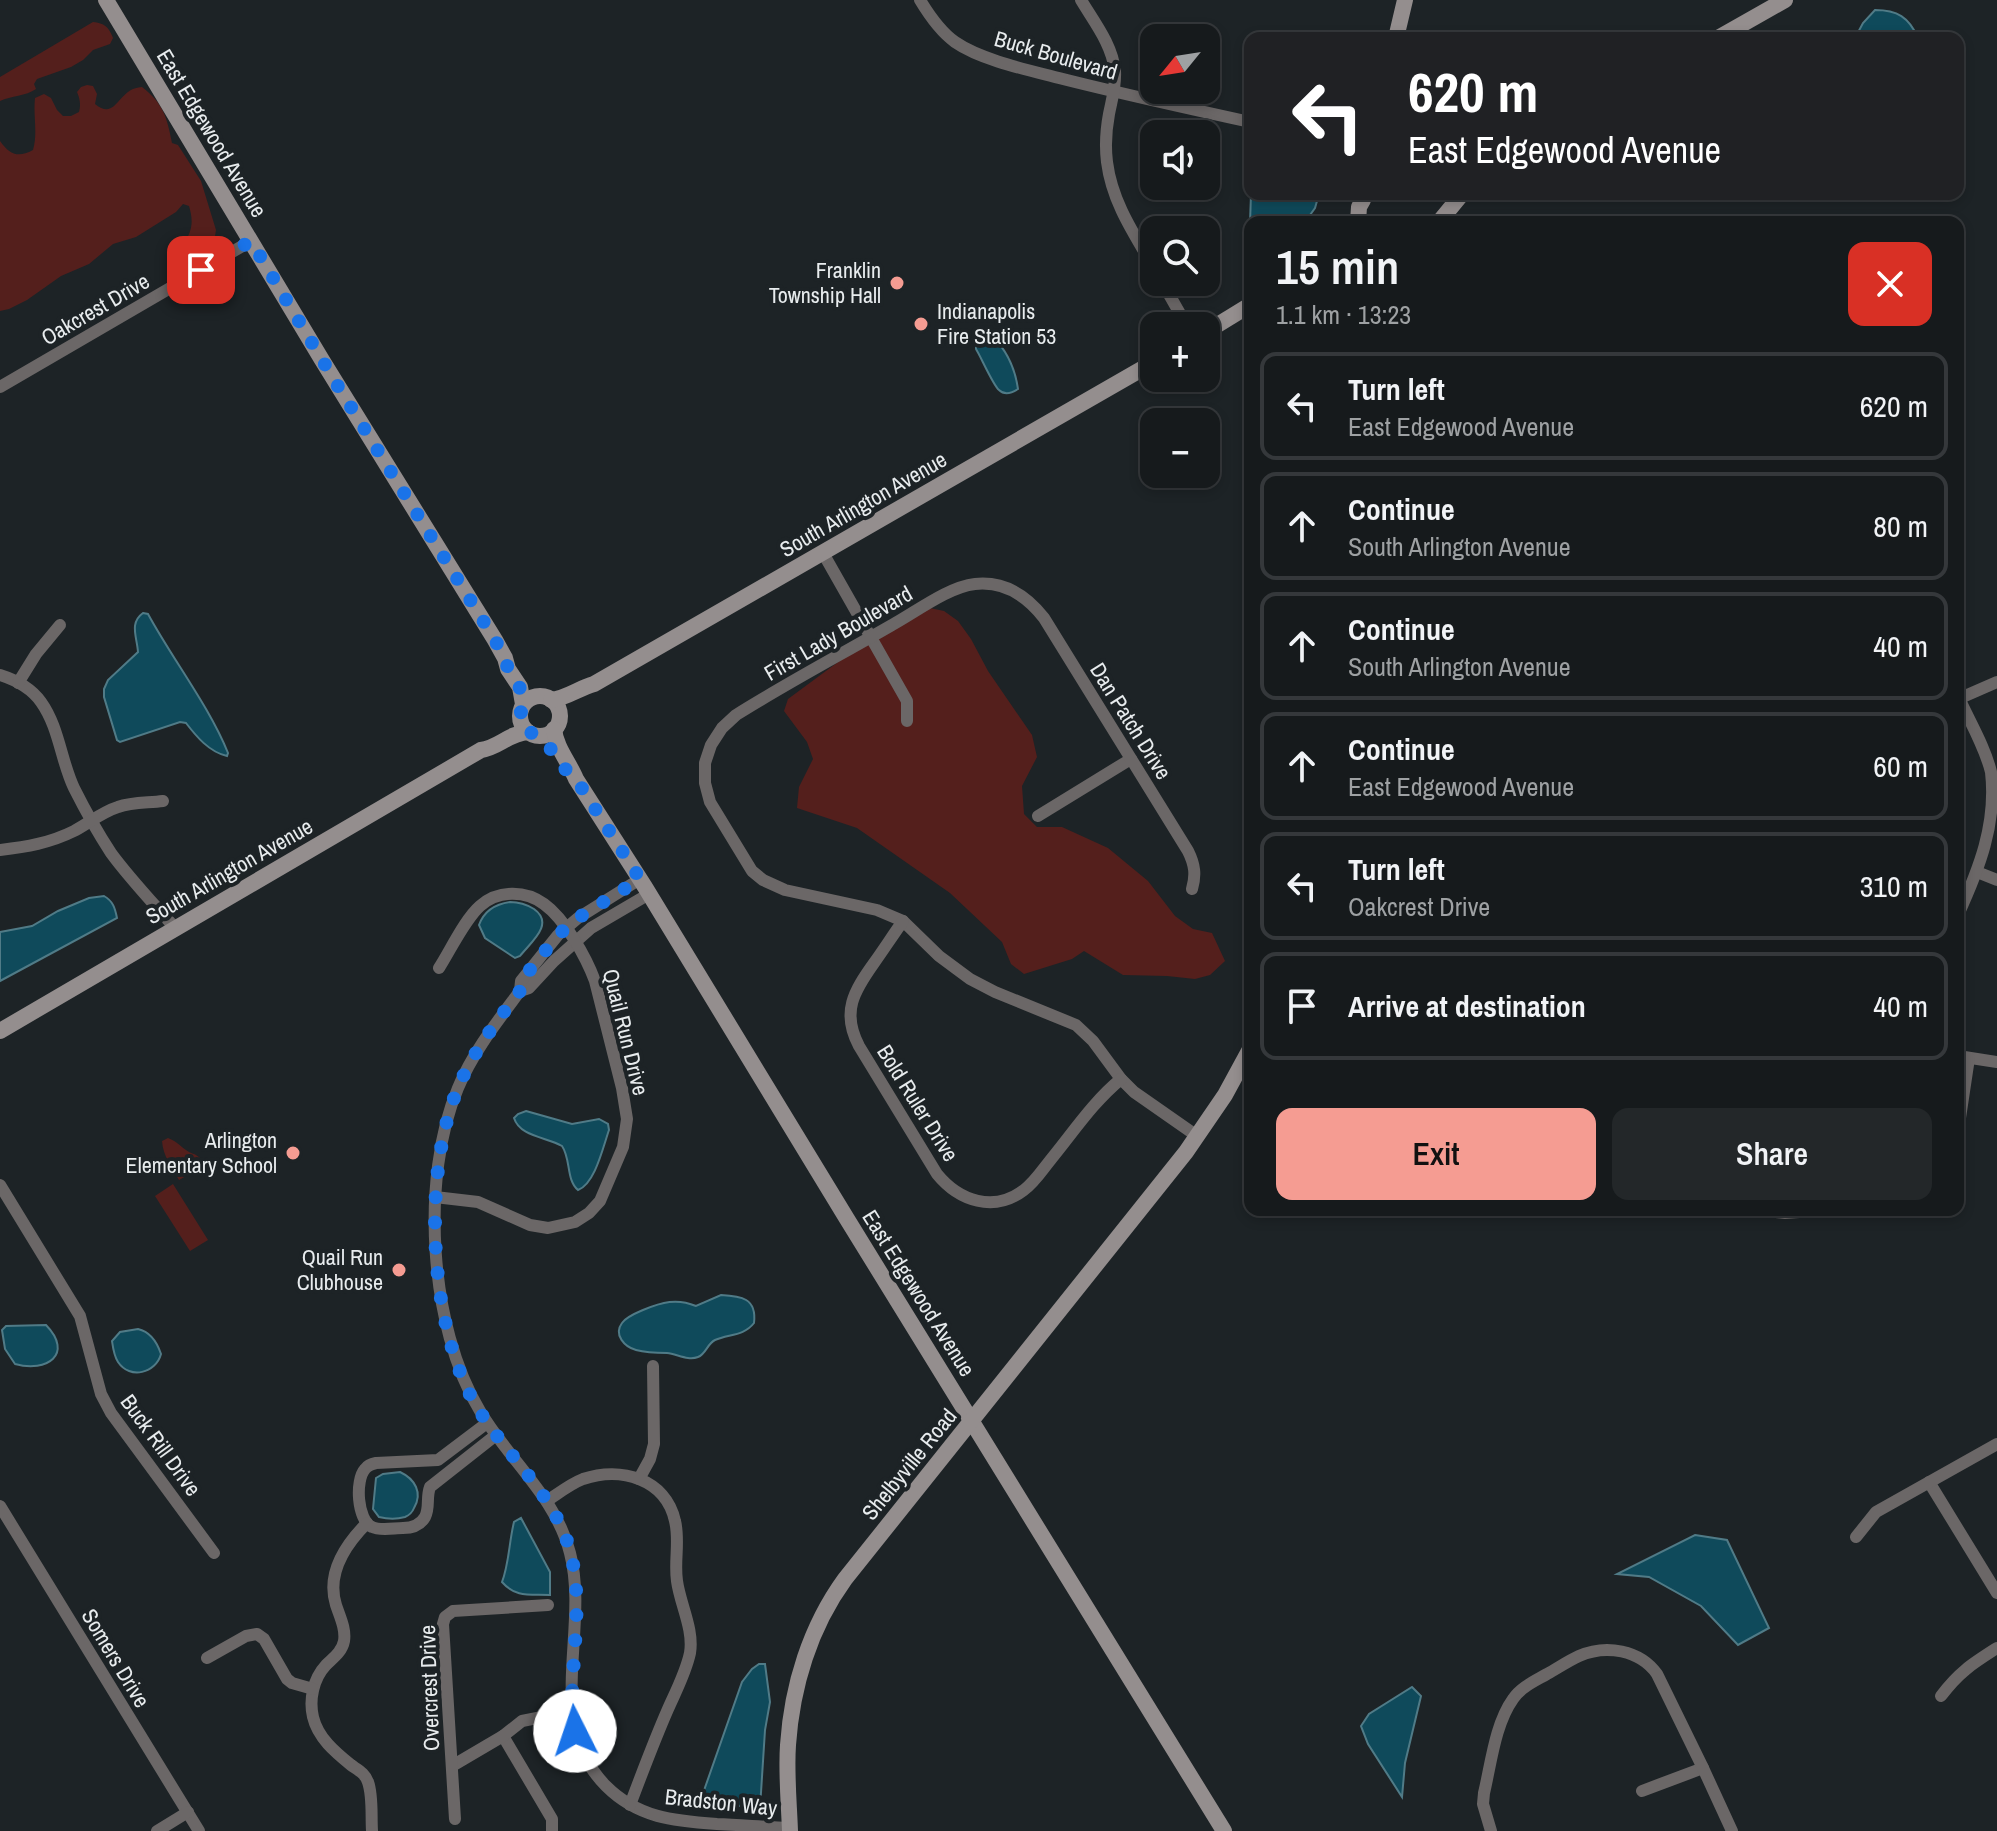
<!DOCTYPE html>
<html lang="en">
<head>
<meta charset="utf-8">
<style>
  :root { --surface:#161a1c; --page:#232729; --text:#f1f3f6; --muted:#9ea1a3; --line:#35383b; --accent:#f59c92 }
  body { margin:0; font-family:"Archivo Narrow",sans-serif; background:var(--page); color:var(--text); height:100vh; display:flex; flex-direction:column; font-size:30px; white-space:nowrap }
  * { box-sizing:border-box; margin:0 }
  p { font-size:26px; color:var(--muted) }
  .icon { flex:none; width:44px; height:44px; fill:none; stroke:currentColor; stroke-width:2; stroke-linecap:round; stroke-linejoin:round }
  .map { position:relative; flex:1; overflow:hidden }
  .panel { position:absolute; left:1244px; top:216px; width:720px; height:1000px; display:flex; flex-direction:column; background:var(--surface); border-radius:16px; box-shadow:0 4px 12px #0003,0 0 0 2px var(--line) }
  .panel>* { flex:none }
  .guide { position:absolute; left:1244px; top:32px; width:720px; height:168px; border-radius:16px; box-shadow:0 4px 12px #0003,0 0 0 2px var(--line); background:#202124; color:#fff; overflow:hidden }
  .needle { width:52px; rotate:240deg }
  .fabs { position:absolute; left:1140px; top:24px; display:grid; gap:16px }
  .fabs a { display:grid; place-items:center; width:80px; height:80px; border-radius:16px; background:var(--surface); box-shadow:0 4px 12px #0003,0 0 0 2px var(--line); font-size:40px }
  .pin { position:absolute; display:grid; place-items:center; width:68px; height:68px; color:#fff; margin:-34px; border-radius:16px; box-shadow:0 4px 12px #0006 }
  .me { position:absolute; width:88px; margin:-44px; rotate:356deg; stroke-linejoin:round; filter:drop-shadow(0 0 6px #0008) }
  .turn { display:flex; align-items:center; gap:28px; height:168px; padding:0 32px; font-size:36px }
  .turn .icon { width:104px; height:104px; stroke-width:2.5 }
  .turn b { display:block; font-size:56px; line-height:68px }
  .round { display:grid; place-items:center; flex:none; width:84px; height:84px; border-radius:16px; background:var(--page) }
  .overview { display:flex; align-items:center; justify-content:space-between; height:136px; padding:0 32px }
  h1 { font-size:48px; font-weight:600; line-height:60px }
  .primary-button { display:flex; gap:16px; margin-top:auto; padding:16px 32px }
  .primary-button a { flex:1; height:92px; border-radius:16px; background:var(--accent); color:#111; font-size:32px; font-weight:600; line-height:92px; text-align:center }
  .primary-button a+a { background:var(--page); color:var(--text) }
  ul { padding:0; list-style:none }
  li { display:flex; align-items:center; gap:24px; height:108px; margin:0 16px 12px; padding:0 16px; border:4px solid var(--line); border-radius:16px }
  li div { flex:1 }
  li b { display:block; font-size:30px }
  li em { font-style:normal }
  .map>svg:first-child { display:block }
  .green { fill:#541f1c }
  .water { fill:#0f4a5b; stroke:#507b87; stroke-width:2 }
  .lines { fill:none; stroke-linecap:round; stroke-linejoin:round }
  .street { stroke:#6b6767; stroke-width:12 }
  .secondary { stroke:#948e8e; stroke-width:16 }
  .route { stroke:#1a73e8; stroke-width:14; stroke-dasharray:0 25.2 }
  .poi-dot { fill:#f59c92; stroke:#1d2326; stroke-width:3 }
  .labels { text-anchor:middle; stroke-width:8; stroke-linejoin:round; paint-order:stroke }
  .street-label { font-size:22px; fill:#e8ecee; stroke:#1d2326 }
  .poi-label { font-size:22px; fill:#e8ecee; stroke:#1d2326; text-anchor:end }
</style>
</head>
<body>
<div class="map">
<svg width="1997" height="1831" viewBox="0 0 1997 1831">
  <rect width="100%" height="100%" fill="#1d2326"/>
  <g class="green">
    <path d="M93,22C104,23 109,27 113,38L110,44L93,50L83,60L71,67L37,79L34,84L36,89C26,96 11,96 0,101V77Z"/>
    <path d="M87,85L93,86L97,94L95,104C117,122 117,88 142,87C163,103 167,117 172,143L178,145L201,181L216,230L212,255L204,259C194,256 187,251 185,241C193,230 193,219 189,206L183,204L176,212L136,237L113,244L89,264L61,276L27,300L9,309L0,311V141C10,155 18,158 33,150C38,133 33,116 35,98L44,94L51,98L57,110L63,116H71L79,112C81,105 80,99 77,92L81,87Z"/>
    <path d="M925,607L944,611L958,621L971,639L988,671L1032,735L1037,757L1022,786L1024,814L1037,827H1062L1108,848L1148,881L1175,916L1193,929L1212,933L1225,961L1210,975L1195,979L1167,976L1123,975L1084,951L1072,959L1024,974L1011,964L1002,942L950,893L857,828L797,808L799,787L813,759L807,742L784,711L788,699L872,637Z"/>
    <path d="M168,1138C176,1141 179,1145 186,1150C191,1154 195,1153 200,1158L195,1165L197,1170L179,1180C172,1168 163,1156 162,1141Z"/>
    <path d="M173,1184L208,1240L190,1251L155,1196Z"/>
  </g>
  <g class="water">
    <path d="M1875,10C1897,10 1909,17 1918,38H1855L1863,23Z"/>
    <path d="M1251,194H1319L1315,208L1305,222H1250V224V223Z"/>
    <path d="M991,335C1007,350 1015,368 1018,389C1012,393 1005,396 999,390C993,385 981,357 976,349V341L982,336Z"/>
    <path d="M143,613L148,614C173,660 209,706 228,753L227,756C209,752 196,736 186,723L180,722L120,742L117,740L104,697V689L108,680L138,652C137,637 129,623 143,613Z"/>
    <path d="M104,896C113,901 115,908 117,918L0,981V932L32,926L58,911L89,898Z"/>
    <path d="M510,902C520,902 526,904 534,909C555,924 531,942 520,956L515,958L485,938L479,925C484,911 496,904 510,902Z"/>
    <path d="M526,1111L572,1124L599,1119L608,1124L609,1130C603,1147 595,1184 578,1190C566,1180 571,1159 562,1146C547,1137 520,1137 514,1118L518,1114Z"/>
    <path d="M721,1295C741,1296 757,1298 754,1323C744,1336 729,1334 715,1340C707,1344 706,1354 698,1357C688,1361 677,1354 667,1353C657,1353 647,1353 636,1350C625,1347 613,1335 622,1323C626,1317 636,1313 643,1310C662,1302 677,1298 696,1306Z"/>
    <path d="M46,1325C74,1354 47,1373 15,1364L5,1349L2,1330L6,1326Z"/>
    <path d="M138,1329C151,1332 157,1342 161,1354C156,1373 130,1380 118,1362C114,1356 113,1348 112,1341L120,1332Z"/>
    <path d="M400,1472C415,1479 423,1493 414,1508C412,1513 410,1515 405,1517C398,1519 387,1519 379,1517L373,1509L376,1478L383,1474Z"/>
    <path d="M521,1518L550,1572V1595C530,1594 516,1598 502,1582C509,1564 509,1542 514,1522Z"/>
    <path d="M1695,1535L1727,1540L1769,1628L1738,1645L1701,1606L1649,1577L1617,1574Z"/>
    <path d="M759,1664H765L770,1702L765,1730L760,1808L702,1802L701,1799L742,1682L752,1669Z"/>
    <path d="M1412,1687L1421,1696L1405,1763L1402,1797L1368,1744L1361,1726L1369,1714Z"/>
  </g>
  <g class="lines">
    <g class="street">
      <path d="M920,0C929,15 941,32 955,42C981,60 1028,70 1059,78C1122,94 1186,108 1250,122"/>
      <path d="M1081,0C1094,22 1112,44 1115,71C1116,86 1112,99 1109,114C1106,130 1105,146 1107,162C1112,202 1134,234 1154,268"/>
      <path d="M1162,282L1187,326"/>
      <path d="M0,387L251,241"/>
      <path d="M823,553L907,701V721"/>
      <path d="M0,675C16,680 31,688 41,702C59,727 61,761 74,788C85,810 98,833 111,853C130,879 154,904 175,928"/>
      <path d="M18,683L36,654L60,625"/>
      <path d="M1958,699L1997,682"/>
      <path d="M1038,816L1131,759"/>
      <path d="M0,850C26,847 50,843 74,831C89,823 102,812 118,807C132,802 148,803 163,801"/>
      <path d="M1977,872L1997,880"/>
      <path d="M1192,889C1196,875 1195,865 1188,851L1044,618C1027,596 1004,581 975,584C948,587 916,612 892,625C840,655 787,683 736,715L722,728L711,745L705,763V783L710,802L752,871L763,880L785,890L877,910L903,921L939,956L970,979L995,992L1076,1025L1093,1041L1121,1079L1134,1092L1197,1136"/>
      <path d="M649,894L591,928L554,961L529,988L520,991C497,1022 473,1052 458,1088C420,1177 429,1327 480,1411C508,1459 556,1497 570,1553C590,1630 543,1723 606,1786C638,1818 674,1821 717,1824C741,1825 765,1827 790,1828"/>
      <path d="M1958,915C1979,869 1997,824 1991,772C1985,747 1970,722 1959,698"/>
      <path d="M903,921C893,935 884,949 874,963C854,991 841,1012 859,1046L937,1174C959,1201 994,1213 1024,1190C1035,1182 1043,1169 1052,1158C1074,1131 1094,1101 1121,1079"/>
      <path d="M520,991L521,981L558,935L578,918L640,879"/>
      <path d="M1958,1056L1997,1062"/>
      <path d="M1958,1131L1969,1058"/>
      <path d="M0,1185L80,1316L101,1394L111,1413L214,1553"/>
      <path d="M435,1197L478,1202L530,1225L548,1228L575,1222L589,1213L600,1201L623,1147L627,1119L622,1088L595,981C586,957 565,919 544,904C525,890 498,890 480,906C465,919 450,951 439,968"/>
      <path d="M1757,1210L1785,1213L1827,1210"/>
      <path d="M487,1423L438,1460L376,1463C371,1464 368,1465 365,1469C355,1480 357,1520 372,1527C380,1531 394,1528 403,1528C412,1528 420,1526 425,1517C430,1508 426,1497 430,1487L496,1435"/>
      <path d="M639,1479L650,1459L654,1444L653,1366"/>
      <path d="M1929,1482L1997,1593"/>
      <path d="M547,1501C559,1493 570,1484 583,1479C621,1466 666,1479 675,1521C680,1541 674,1561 677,1581C680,1604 694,1629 690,1653C686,1672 676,1691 668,1709C654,1741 642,1773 630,1805"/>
      <path d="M0,1506L199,1831"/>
      <path d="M367,1523C345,1545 326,1573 336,1605C340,1617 346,1629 344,1641C342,1652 333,1658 326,1665C313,1679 309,1700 313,1717C318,1738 335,1752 351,1765C358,1770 365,1773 368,1782C373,1796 371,1816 372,1831"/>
      <path d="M1856,1537L1876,1512L1997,1444"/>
      <path d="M207,1658L246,1636L257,1634L264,1639L287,1679L292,1683L313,1689"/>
      <path d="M1941,1696C1959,1672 1972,1664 1997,1648"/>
      <path d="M503,1736L552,1819V1831"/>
      <path d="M452,1766L503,1736L522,1721L572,1711"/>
      <path d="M1642,1791L1703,1768"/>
      <path d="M455,1819L443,1624L445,1617L453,1611L548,1605"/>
      <path d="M157,1831L188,1812"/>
      <path d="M1491,1831L1483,1804L1484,1793C1491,1764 1495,1724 1513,1699C1521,1687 1535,1681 1547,1674C1558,1668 1568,1661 1579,1656C1606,1644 1640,1650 1657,1674L1703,1768L1732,1831"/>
    </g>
    <g class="secondary">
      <path d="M106,0L322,360L495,640L505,658L508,669L520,687L523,704"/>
      <path d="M1396,38L1405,0"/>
      <path d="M1718,38L1785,0"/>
      <path d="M1358,222L1359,207L1363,200L1364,194"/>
      <path d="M1439,222L1462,194"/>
      <path d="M1206,332L1250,305"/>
      <circle cx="540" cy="716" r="20"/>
      <path d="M551,700C567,698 579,688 594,684L1154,362"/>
      <path d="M554,729C556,748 569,762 576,779L645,887L847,1219L1224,1831"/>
      <path d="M0,1031L481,750C500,747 507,734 528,732"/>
      <path d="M790,1831C789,1803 786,1773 788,1745C792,1686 810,1627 845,1579L1186,1152L1225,1095L1250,1049"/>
    </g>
  </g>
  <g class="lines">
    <path class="route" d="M201,270L251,241L336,383L495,640L505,658L508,669L521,690L523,704L520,716L523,726L550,748L563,767L576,779L640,879L578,918L558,935L521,981L520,991C496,1022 473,1052 458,1088C422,1173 429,1322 474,1402C502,1451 550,1489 568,1544C582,1587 575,1632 573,1677C572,1695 571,1713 575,1731"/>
  </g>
  <g class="poi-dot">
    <circle cx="897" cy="283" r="8"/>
    <circle cx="921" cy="324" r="8"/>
    <circle cx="293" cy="1153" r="8"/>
    <circle cx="399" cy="1270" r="8"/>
  </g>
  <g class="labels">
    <g class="street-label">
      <text transform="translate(1056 55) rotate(16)" y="8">Buck Boulevard</text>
      <text transform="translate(212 133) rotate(59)" y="8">East Edgewood Avenue</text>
      <text transform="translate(95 309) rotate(-30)" y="8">Oakcrest Drive</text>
      <text transform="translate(863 504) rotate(-30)" y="8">South Arlington Avenue</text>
      <text transform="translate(838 633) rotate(-30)" y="8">First Lady Boulevard</text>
      <text transform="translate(1131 721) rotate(58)" y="8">Dan Patch Drive</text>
      <text transform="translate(229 871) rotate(-30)" y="8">South Arlington Avenue</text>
      <text transform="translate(626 1032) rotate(76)" y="8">Quail Run Drive</text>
      <text transform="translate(918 1103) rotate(58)" y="8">Bold Ruler Drive</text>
      <text transform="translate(919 1293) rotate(58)" y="8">East Edgewood Avenue</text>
      <text transform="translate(161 1445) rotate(54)" y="8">Buck Rill Drive</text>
      <text transform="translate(909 1464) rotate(-51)" y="8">Shelbyville Road</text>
      <text transform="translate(116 1658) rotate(59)" y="8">Somers Drive</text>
      <text transform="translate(429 1688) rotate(-92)" y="8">Overcrest Drive</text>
      <text transform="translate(721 1802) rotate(6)" y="8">Bradston Way</text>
    </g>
    <g class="poi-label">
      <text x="881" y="278">Franklin<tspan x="881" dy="25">Township Hall</tspan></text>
      <text x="937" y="319" text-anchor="start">Indianapolis<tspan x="937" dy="25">Fire Station 53</tspan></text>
      <text x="277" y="1148">Arlington<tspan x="277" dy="25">Elementary School</tspan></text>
      <text x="383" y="1265">Quail Run<tspan x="383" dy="25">Clubhouse</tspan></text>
    </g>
  </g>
</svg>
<div class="fabs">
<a><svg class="needle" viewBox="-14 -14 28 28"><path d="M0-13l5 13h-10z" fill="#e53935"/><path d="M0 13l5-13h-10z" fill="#9ea1a3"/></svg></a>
<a><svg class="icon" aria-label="sound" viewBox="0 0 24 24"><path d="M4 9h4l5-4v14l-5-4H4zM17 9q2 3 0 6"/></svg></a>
<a><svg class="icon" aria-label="search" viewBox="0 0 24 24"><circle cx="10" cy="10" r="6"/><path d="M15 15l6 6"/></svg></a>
<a>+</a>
<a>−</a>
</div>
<div class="pin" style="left:201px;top:270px;background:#d93025"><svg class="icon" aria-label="arrive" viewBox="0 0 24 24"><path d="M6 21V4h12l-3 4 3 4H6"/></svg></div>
<svg class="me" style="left:575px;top:1731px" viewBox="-20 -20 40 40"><circle r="19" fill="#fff"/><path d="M0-13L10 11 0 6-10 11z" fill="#1a73e8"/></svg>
<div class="guide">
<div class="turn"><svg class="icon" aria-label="left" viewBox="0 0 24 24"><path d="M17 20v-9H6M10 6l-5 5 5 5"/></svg><div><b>620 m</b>East Edgewood Avenue</div></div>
</div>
<section class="panel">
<div class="overview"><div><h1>15 min</h1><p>1.1 km · 13:23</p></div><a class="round" style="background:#d93025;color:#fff"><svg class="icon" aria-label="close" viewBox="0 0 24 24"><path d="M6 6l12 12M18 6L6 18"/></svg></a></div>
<ul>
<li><svg class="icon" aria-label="left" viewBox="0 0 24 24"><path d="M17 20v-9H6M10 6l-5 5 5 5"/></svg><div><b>Turn left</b><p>East Edgewood Avenue</p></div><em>620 m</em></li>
<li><svg class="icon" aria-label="ahead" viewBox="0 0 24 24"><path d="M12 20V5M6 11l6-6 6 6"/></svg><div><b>Continue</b><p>South Arlington Avenue</p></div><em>80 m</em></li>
<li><svg class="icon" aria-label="ahead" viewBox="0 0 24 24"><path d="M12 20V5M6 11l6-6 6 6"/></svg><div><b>Continue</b><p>South Arlington Avenue</p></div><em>40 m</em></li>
<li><svg class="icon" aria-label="ahead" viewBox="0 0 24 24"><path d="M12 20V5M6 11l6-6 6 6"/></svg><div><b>Continue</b><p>East Edgewood Avenue</p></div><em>60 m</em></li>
<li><svg class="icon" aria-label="left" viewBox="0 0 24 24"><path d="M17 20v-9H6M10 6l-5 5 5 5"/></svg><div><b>Turn left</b><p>Oakcrest Drive</p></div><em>310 m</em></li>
<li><svg class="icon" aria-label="arrive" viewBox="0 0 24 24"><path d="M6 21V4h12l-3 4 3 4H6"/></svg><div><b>Arrive at destination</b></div><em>40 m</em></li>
</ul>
<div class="primary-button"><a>Exit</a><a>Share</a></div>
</section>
</div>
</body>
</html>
